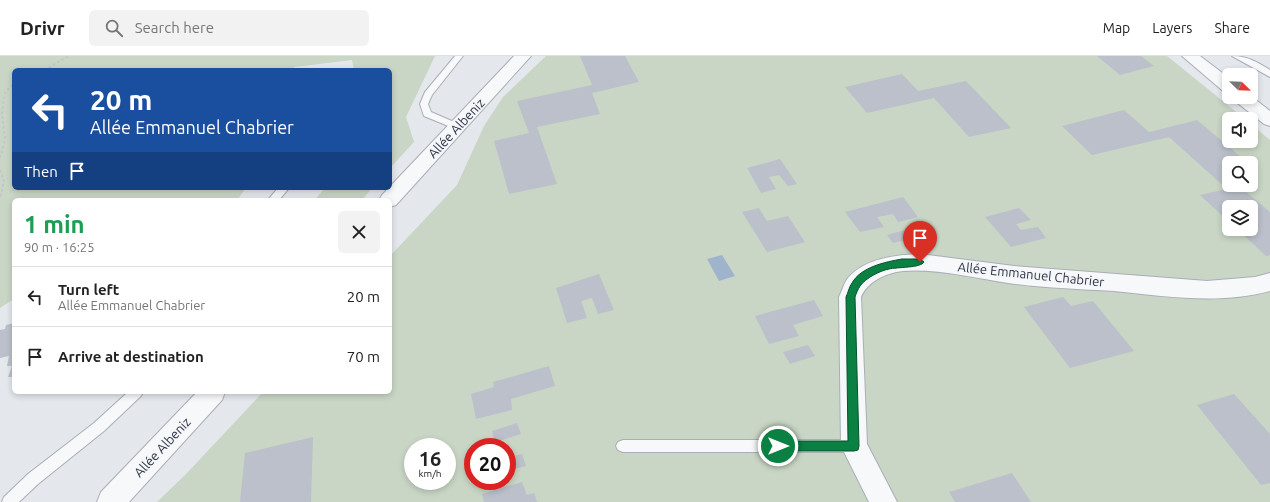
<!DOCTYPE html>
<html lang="en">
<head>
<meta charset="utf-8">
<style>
  :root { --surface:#fff; --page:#f2f2f2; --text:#222; --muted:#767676; --line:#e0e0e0 }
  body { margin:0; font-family:Ubuntu,sans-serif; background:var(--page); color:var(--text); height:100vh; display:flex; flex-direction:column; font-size:15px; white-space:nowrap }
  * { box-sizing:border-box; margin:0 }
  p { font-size:13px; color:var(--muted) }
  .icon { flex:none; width:22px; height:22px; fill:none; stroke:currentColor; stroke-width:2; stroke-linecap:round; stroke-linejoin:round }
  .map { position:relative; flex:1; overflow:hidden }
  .drawer { position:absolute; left:12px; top:142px; width:380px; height:196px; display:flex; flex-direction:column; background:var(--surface); border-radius:6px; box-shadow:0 2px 6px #0003 }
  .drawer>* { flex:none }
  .top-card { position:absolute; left:12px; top:12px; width:380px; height:122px; border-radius:6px; box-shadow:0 2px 6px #0003; background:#1a4fa0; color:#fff; overflow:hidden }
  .needle { width:26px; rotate:113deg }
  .tools { position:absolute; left:1222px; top:12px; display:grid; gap:8px }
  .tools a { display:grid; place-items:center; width:36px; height:36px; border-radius:6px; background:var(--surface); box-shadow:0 2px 6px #0003; font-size:20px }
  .speed { position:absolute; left:404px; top:382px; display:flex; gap:8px; font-size:20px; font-weight:700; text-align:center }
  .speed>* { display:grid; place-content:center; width:52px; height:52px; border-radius:50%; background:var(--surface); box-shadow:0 2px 6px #0003; line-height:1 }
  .speed small { font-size:10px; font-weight:400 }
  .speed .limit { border:6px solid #d22; background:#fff; color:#111 }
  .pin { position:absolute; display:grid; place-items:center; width:34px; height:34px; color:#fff; margin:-41px -17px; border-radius:50% 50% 50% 0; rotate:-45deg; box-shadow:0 0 4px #0007 }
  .pin .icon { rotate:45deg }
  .me { position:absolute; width:44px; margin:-22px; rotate:90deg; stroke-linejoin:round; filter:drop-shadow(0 0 3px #0008) }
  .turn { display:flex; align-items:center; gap:14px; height:84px; padding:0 12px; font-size:18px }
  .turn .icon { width:52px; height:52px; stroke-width:2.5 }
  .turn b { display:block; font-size:28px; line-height:34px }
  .then { display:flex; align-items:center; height:38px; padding:0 12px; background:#0003; gap:8px; font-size:15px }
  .round { display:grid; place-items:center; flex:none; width:42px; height:42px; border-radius:6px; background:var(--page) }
  .summary { display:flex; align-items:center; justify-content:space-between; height:68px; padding:0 12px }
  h1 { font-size:24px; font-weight:600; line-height:30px; color:#1e9e55 }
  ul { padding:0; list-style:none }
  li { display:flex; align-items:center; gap:12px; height:60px; padding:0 12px; border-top:1px solid var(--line) }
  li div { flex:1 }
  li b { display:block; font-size:15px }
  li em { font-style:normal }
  header { display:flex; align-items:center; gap:24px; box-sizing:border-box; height:56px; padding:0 20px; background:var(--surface); border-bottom:1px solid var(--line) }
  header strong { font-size:19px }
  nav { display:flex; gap:22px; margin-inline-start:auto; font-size:14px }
  .search { width:280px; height:36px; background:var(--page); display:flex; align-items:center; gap:10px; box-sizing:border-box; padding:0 14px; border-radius:6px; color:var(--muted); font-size:15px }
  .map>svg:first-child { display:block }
  .green { fill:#c9d6c5; fill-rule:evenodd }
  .water { fill:#9fb4cc }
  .building { fill:#bbc0ca }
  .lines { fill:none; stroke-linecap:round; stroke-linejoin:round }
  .service-casing { stroke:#a9aeb7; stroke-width:2 }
  .minor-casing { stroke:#a9aeb7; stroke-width:2 }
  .path { stroke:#c2c5cb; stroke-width:2; stroke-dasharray:2.5 2.5; stroke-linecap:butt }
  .service { fill:#f7f8fa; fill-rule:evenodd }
  .minor { fill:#f7f8fa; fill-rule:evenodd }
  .route { fill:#0b8043; stroke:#07532c }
  .labels { text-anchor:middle; stroke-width:3; stroke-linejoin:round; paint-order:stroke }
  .street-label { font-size:13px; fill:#2b3445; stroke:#f4f6f9 }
</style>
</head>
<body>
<header>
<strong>Drivr</strong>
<div class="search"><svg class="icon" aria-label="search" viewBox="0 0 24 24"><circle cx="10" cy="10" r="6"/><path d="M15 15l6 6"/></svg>Search here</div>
<nav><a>Map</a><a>Layers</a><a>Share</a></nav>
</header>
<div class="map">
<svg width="1270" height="446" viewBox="0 0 1270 446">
  <rect width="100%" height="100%" fill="#e4e7ec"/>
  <g class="green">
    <path d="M0,0H435L406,61L414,86L390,112V14H354L352,4L295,11L290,14H14V132H246L237,144H14V243L0,252Z"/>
    <path d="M546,0H1167L1245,63H1229V85H1251V68L1270,84V446H157L187,417L263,336H390V200L457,129L484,70L503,41ZM1229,107H1251V129H1229ZM1229,151H1251V173H1229ZM413,391H447V425H413ZM473,391H507V425H473Z"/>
    <path d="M325,132H372L362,144H319L317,141Z"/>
  </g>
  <path class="water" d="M722,199L735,220L719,225L707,203Z"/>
  <g class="building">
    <path d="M580,0H625L639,26L592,37L600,58L537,71L557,128L509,138L494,85L529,77L517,45L592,29Z"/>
    <path d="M1097,0H1141L1154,10L1120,19Z"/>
    <path d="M902,18L918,35L966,25L1011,72L969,81L934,42L867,57L845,31Z"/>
    <path d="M1124,54L1149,76L1197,64L1248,107H1229V129H1238L1270,156V199L1266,200L1237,173H1251V151H1229V166L1200,139L1227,133L1169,81L1092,99L1062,70Z"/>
    <path d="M780,103L797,128L788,130L779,119L769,121L776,133L761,137L747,112Z"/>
    <path d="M903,141L918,161L898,166L893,158L877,161L884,171L860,176L845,156Z"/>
    <path d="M759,152L767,165L788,160L805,186L767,196L742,156Z"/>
    <path d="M1019,152L1031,164L1016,168L1021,174L1038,171L1046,182L1011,191L985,161Z"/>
    <path d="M908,173L915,182L893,187L887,179Z"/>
    <path d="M599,218L614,254L598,258L592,242L581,245L587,262L567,267L556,232Z"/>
    <path d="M1063,241L1071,250L1093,245L1134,295L1070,312L1024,251Z"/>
    <path d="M814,244L823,260L793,269L799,280L769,288L755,260Z"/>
    <path d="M14,267V321H8L12,310H7L9,300L0,302V274L5,273L6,269Z"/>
    <path d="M808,289L815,300L790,308L783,296Z"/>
    <path d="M549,310L555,330L511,343L512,354L476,363L471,338L494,331L493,326Z"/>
    <path d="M1234,338L1270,378V427L1261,429L1197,349Z"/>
    <path d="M517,367L521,378L495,386L492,375Z"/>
    <path d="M313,381L311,446H240L245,397Z"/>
    <path d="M522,398L526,410L507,415V402Z"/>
    <path d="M1012,417L1031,446H955L949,436Z"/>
    <path d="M522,426L527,439L534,437L537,446H484L482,438Z"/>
  </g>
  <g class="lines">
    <defs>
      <g id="service">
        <path d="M455,0H463L432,39L428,48L431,56L461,69L463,71L458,74L424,60L420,48L425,36Z"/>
        <path d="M1232,0C1247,0 1257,6 1270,14V21Z"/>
        <path d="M278,132H289L279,144H268Z"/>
        <path d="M128,336H143L141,340L104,375L38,428L19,446H2L4,441L28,418L94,367Z"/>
        <path d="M623,384H854L859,386L861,390L859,394L854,396H623L618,394L616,390L618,386Z"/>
      </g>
      <g id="minor">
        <path d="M514,0H531L396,149L390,151V144H379L382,139Z"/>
        <path d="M1182,0H1200L1229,22V36L1223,35Z"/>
        <path d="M1251,40L1270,55V70L1264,68L1235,45L1232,41Z"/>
        <path d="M920,198L1014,210L1207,225L1255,221L1270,217V235C1219,249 1165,240 1114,235C1078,233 1043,232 1008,227C977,222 933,212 903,215C886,217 868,225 861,241L867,388L897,446H869L841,390L839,241C842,235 844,227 848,222C865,202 896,199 920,198Z"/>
        <path d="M197,336H225L222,344L129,446H97L101,436Z"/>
      </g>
    </defs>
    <use href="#service" class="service-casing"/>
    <use href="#minor" class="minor-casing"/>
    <g class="path">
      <path d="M44,14L69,0"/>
      <path d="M0,102L5,83L2,57L5,36L14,28"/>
      <path d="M0,114L4,125L0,143"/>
    </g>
    <use href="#service" class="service"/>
    <use href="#minor" class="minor"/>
  </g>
  <path class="route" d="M902,203H920L924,206C921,212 897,211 889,213C879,215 866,222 860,230C858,233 856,238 855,241L859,390L858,394L854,395H778L774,394L772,390L774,387L778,385H848L846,241C848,237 849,231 852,227C861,211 885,206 902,203Z"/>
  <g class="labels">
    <g class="street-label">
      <text transform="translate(456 72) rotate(-47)" y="5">Allée Albeniz</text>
      <text transform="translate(1031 218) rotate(6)" y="5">Allée Emmanuel Chabrier</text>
      <text transform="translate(162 391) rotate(-47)" y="5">Allée Albeniz</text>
    </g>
  </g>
</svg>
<div class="tools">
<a><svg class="needle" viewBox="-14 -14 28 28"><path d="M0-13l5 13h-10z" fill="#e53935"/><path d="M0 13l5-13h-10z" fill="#767676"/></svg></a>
<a><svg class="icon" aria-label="sound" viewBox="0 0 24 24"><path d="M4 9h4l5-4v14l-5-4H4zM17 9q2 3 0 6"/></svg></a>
<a><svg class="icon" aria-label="search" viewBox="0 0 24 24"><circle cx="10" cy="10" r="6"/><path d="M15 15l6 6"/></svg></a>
<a><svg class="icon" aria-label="layers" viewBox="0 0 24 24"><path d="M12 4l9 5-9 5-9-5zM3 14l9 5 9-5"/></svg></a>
</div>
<div class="speed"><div>16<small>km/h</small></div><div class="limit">20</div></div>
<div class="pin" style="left:920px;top:206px;background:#d93025"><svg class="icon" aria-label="arrive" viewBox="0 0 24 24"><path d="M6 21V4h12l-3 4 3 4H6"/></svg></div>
<svg class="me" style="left:778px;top:390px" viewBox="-20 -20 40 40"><circle r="17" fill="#0b8043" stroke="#fff" stroke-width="3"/><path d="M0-11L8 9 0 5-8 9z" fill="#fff"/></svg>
<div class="top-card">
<div class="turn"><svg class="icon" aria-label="left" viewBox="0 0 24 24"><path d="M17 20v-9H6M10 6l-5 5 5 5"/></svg><div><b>20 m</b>Allée Emmanuel Chabrier</div></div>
<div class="then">Then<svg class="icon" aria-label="arrive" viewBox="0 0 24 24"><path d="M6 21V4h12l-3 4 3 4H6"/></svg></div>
</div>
<section class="drawer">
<div class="summary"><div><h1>1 min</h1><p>90 m · 16:25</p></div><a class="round"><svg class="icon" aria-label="close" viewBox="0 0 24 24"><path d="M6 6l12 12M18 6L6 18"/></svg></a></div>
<ul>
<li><svg class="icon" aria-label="left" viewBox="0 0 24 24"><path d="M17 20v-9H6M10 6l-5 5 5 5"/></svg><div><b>Turn left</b><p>Allée Emmanuel Chabrier</p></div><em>20 m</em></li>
<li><svg class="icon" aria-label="arrive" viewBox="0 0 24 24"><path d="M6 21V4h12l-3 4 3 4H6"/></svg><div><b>Arrive at destination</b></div><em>70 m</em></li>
</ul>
</section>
</div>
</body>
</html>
